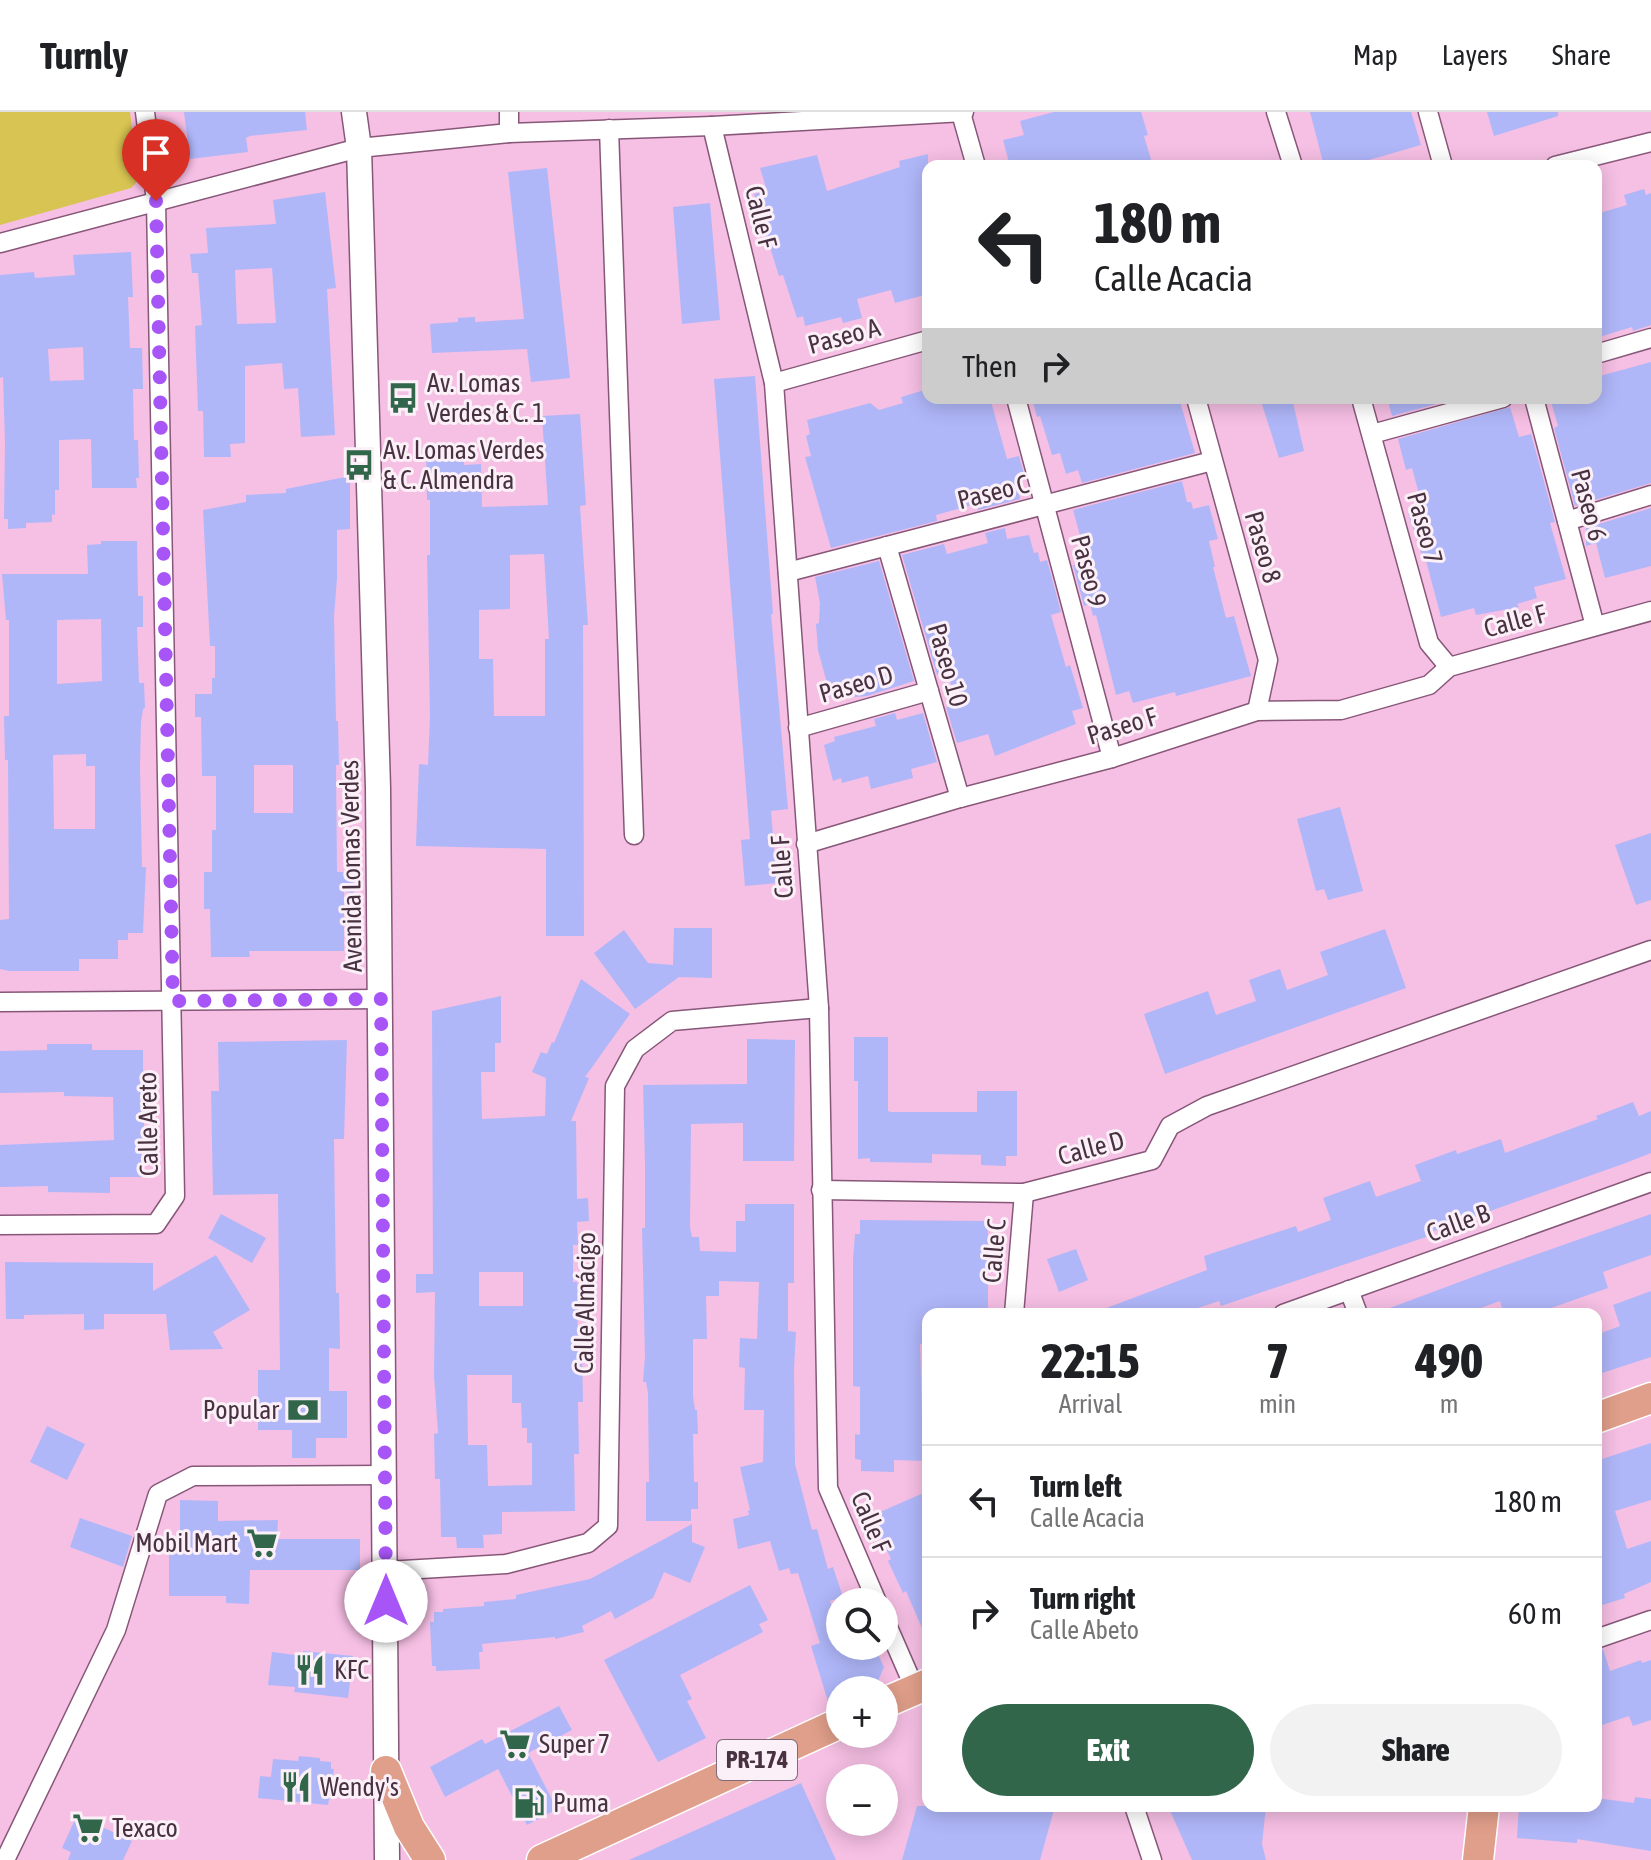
<!DOCTYPE html>
<html lang="en">
<head>
<meta charset="utf-8">
<style>
  :root { --surface:#fff; --page:#f2f2f2; --text:#202124; --muted:#757577; --line:#e0e0e0; --accent:#31664b }
  body { margin:0; font-family:"Asap Condensed",sans-serif; background:var(--page); color:var(--text); height:100vh; display:flex; flex-direction:column; font-size:30px; white-space:nowrap }
  * { box-sizing:border-box; margin:0 }
  p { font-size:26px; color:var(--muted) }
  .icon { flex:none; width:44px; height:44px; fill:none; stroke:currentColor; stroke-width:2; stroke-linecap:round; stroke-linejoin:round }
  .map { position:relative; flex:1; overflow:hidden }
  .side { position:absolute; left:922px; top:1196px; width:680px; height:504px; display:flex; flex-direction:column; background:var(--surface); border-radius:16px; box-shadow:0 4px 20px #0003 }
  .side>* { flex:none }
  .guide { position:absolute; left:922px; top:48px; width:680px; height:244px; border-radius:16px; box-shadow:0 4px 20px #0003; background:#fff; color:var(--text); overflow:hidden }
  .controls { position:absolute; left:826px; top:1476px; display:grid; gap:16px }
  .controls a { display:grid; place-items:center; width:72px; height:72px; border-radius:50%; background:var(--surface); box-shadow:0 4px 20px #0003; font-size:40px }
  .pin { position:absolute; display:grid; place-items:center; width:68px; height:68px; color:#fff; margin:-82px -34px; border-radius:50% 50% 50% 0; rotate:-45deg; box-shadow:0 0 8px #0007 }
  .pin .icon { rotate:45deg }
  .me { position:absolute; width:88px; margin:-44px; rotate:0deg; stroke-linejoin:round; filter:drop-shadow(0 0 6px #0008) }
  .turn { display:flex; align-items:center; gap:28px; height:168px; padding:0 40px; font-size:36px }
  .turn .icon { width:104px; height:104px; stroke-width:2.5 }
  .turn b { display:block; font-size:56px; line-height:68px }
  .then { display:flex; align-items:center; height:76px; padding:0 40px; background:#0003; gap:16px; font-size:30px }
  .eta { display:flex; justify-content:space-evenly; align-items:center; height:136px; text-align:center }
  .eta b { font-size:48px; font-weight:800; line-height:56px }
  .cta { display:flex; gap:16px; margin-top:auto; padding:16px 40px }
  .cta a { flex:1; height:92px; border-radius:48px; background:var(--accent); color:#fff; font-size:32px; font-weight:800; line-height:92px; text-align:center }
  .cta a+a { background:var(--page); color:var(--text) }
  ul { padding:0; list-style:none }
  li { display:flex; align-items:center; gap:24px; height:112px; padding:0 40px; border-top:2px solid var(--line) }
  li div { flex:1 }
  li b { display:block; font-size:30px }
  li em { font-style:normal }
  header { display:flex; align-items:center; gap:48px; box-sizing:border-box; height:112px; padding:0 40px; background:var(--surface); border-bottom:2px solid var(--line) }
  header strong { font-size:38px }
  nav { display:flex; gap:44px; margin-inline-start:auto; font-size:28px }
  .map>svg:first-child { display:block }
  .green { fill:#d8c452 }
  .building { fill:#b0b7f9; fill-rule:evenodd }
  .lines { fill:none; stroke-linecap:round; stroke-linejoin:round }
  .minor-casing { stroke:#875778; stroke-width:21 }
  .tertiary-casing { stroke:#875778; stroke-width:27 }
  .trunk-casing { stroke:#fff; stroke-width:33 }
  .minor { stroke:#fff; stroke-width:18 }
  .tertiary { stroke:#fff; stroke-width:24 }
  .trunk { stroke:#e09f8a; stroke-width:30 }
  .route { stroke:#a855f7; stroke-width:14; stroke-dasharray:0 25.2 }
  .labels { text-anchor:middle; stroke-width:6; stroke-linejoin:round; paint-order:stroke }
  .shield { fill:#fbf0f7; stroke:#7e6b78; stroke-width:2 }
  .shield-label { font-size:24px; font-weight:bold; fill:#483241 }
  .street-label { font-size:26px; fill:#483241; stroke:#fbf0f7 }
  .poi-label { font-size:26px; fill:#483241; stroke:#fbf0f7; text-anchor:start }
</style>
</head>
<body>
<header>
<strong>Turnly</strong>
<nav><a>Map</a><a>Layers</a><a>Share</a></nav>
</header>
<div class="map">
<svg width="1651" height="1748" viewBox="0 0 1651 1748">
  <rect width="100%" height="100%" fill="#f6bfe4"/>
  <path class="green" d="M0,0H130L138,64L136,71L131,76L0,113Z"/>
  <g class="building">
    <path d="M184,0H305L307,18L250,24L246,26L248,40L190,47Z"/>
    <path d="M1054,0H1141L1148,23L1144,24L1153,54H1010L1003,28L1024,23L1020,9Z"/>
    <path d="M1310,0H1411L1421,33L1369,48L1371,54H1324Z"/>
    <path d="M1487,0H1558V4L1494,24Z"/>
    <path d="M928,42V182L895,191L891,178L857,187L862,206L843,211L841,205L805,214L803,204L797,206L783,163L779,164L760,104L754,82L767,79L760,56L817,43L827,79L900,55L899,49Z"/>
    <path d="M547,56L570,266L531,270L527,237L432,241L430,212L458,210V206L475,205V210L524,207L508,60Z"/>
    <path d="M1644,77L1646,83L1651,81V213L1633,219L1632,215L1596,226V102L1627,93L1624,83Z"/>
    <path d="M325,80L336,176L327,177L335,323L301,325L298,276L284,277L282,251L245,254V331L230,332L231,345H204L203,299H198L195,214L202,213L198,161H192L190,142L208,141L206,116L276,112L273,88ZM272,156L276,211L237,212L235,158Z"/>
    <path d="M710,91L720,208L682,212L673,95Z"/>
    <path d="M131,140L133,185H128L130,236H142L143,277H133L134,328H138L139,366H136L137,376H92L91,327L59,328V378H55V403L52,402V410L26,411V416L8,417V407H4L5,330L3,265L0,266V163L34,160L35,166L75,163L73,143ZM83,235L84,268L50,269L48,237Z"/>
    <path d="M1651,250V371L1575,394L1554,316L1558,314L1550,286H1596V265Z"/>
    <path d="M755,264L773,502H771L788,697L771,699L777,771L745,774L741,728L750,727L714,267Z"/>
    <path d="M928,277V286H990L1007,347L1019,344L1025,366L1016,369L1020,387L978,398L976,392L936,403L937,409L831,436L805,345L811,344L806,324L810,322L807,308L870,291L879,298L903,291L901,285Z"/>
    <path d="M1032,286H1179L1195,341L1082,371L1078,358L1066,362L1060,341L1052,343L1040,304L1037,305Z"/>
    <path d="M1260,286H1292L1304,339L1279,346Z"/>
    <path d="M1387,286H1458L1392,304Z"/>
    <path d="M1510,295L1519,325L1531,322L1555,410L1550,411L1566,467L1534,475L1537,486L1517,492L1519,495L1476,503L1474,496L1441,505L1425,445L1423,446L1408,401L1423,397L1412,356L1406,358L1398,327Z"/>
    <path d="M580,302L586,393L580,394L588,513H583L584,824H546V737L416,734L419,652L428,653L430,605L427,443H430V388H427L426,332H463L464,353L481,352L482,395L548,393L542,304ZM544,442L549,527H545V604H494L493,547H479V498L510,497V443Z"/>
    <path d="M350,364V417L337,418V467L334,504L336,609H338L339,653H336L337,760H354V782L344,779V839H249L250,845H211L210,797H204V760H212V718H216V664H202L201,605H195V582H212V566H215V534H210L203,398L246,390V383L286,381V377ZM254,653H293V701H254Z"/>
    <path d="M1182,369L1187,390H1191L1193,397L1209,393L1218,427L1209,429L1215,455H1213L1226,506L1234,504L1251,564L1176,584L1175,580L1133,591L1129,579L1116,583L1096,503L1093,504L1090,492L1084,494L1073,453L1087,449L1073,398Z"/>
    <path d="M1651,396V454L1605,466L1596,431L1586,434V416Z"/>
    <path d="M1005,416L1007,427L1029,423L1034,441L1038,440L1040,450L1047,448L1061,500L1051,503L1066,555L1070,553L1083,596L1072,599L1076,612L995,644L988,622L957,631L946,595L957,592L947,560L937,563L902,443L944,432L947,442L988,431L985,421Z"/>
    <path d="M101,429H137L138,484H143V515H137L139,571H144L145,596L143,597L141,610L140,654L142,755H146L143,821H128V828H118V847H79V859H9L0,857V808L9,807L8,648H5L4,604H9V508H6L2,462H88L87,433L101,432ZM101,507L102,569L57,572V508ZM86,642V654H95V717H54L53,643Z"/>
    <path d="M879,449L914,569L867,584L855,585L853,580L831,586L818,538L816,512L819,511L820,491L815,465Z"/>
    <path d="M895,601L897,608L923,601L937,650L911,657L913,666L871,677L868,664L842,671L841,666L833,669L824,633L835,629L834,625L876,614L874,607Z"/>
    <path d="M1340,695L1363,779L1328,788L1324,777L1316,779L1297,707Z"/>
    <path d="M1651,721V788L1636,793L1615,733Z"/>
    <path d="M674,816H712V866L679,865L635,897L594,841L624,818L648,851L673,853Z"/>
    <path d="M1385,817L1406,876L1165,962L1144,902L1208,879L1216,903L1256,889L1249,868L1280,857L1287,878L1328,863L1320,840Z"/>
    <path d="M581,867L630,902L585,965L589,966L571,1009H576L577,1087L588,1086L589,1109L577,1110L578,1133H573V1170H577L578,1240H582L583,1290H578L579,1342H574L575,1399L502,1400V1422L483,1423L484,1436H457L456,1425H441L440,1367H435L434,1322L438,1321L434,1263L435,1180L416,1181V1162H433L432,899L501,884V931H495V960H481L482,1007L545,1004L546,966L532,960L541,940L547,942L552,930L554,931ZM479,1160H523V1194H479ZM467,1263H512V1291H521L522,1316H527V1331H532V1373L488,1374L487,1333H468Z"/>
    <path d="M854,925H888V999L891,1000H977V979H1017V1044H1006V1054L981,1053V1043L932,1042V1051L870,1050V1046L858,1047V969H854Z"/>
    <path d="M747,927L795,928L794,1049H743V1011L691,1012L690,1115L692,1125H699L700,1139L736,1140V1109H745V1092H794V1171H788V1219L796,1220L794,1256L795,1352L812,1418L817,1417L828,1457L833,1455L843,1485L830,1489L840,1520V1534H874L884,1555L878,1569L879,1574L872,1578H840V1593L830,1596L811,1534L820,1531L798,1461L791,1462L789,1456L779,1459L770,1429L738,1437L733,1407L749,1403L748,1399L750,1398L740,1355L763,1350L764,1298H744L745,1256L739,1255L740,1226L757,1227L759,1170L719,1169V1184H706L707,1227H693V1284L695,1298H697L698,1322H693L694,1370H698V1397H691V1409H646V1370H649L648,1281L646,1270H643L645,1244L642,1116H645V1051L643,973L747,972Z"/>
    <path d="M347,928L344,1027H334L336,1181H339L340,1237L329,1236V1279H347V1326H316V1346H292V1318H258V1258H280L278,1082L213,1083L211,979H219L218,930Z"/>
    <path d="M47,932H92V938H143V980H147V1001H144V1065H110V1081L48,1080V1074L0,1075V1033L114,1028L113,985L64,984V980L0,981V939L47,938Z"/>
    <path d="M1633,990L1639,1004L1651,999V1041L1623,1052L1431,1120L1432,1123L1221,1194L1219,1189L1180,1202H1096V1200L1207,1158L1204,1144L1296,1114L1298,1120L1331,1108L1323,1086L1370,1069L1376,1085L1421,1069L1415,1053L1456,1038L1457,1042L1501,1027L1505,1041L1598,1007L1596,1004Z"/>
    <path d="M221,1102L266,1126L252,1151L208,1126Z"/>
    <path d="M1651,1102V1143L1603,1160L1608,1176L1534,1202H1504L1500,1189L1464,1202H1379V1200L1489,1159Z"/>
    <path d="M860,1108L988,1109V1202H928V1232H920L922,1303L928,1301V1349L894,1348V1360L861,1359V1348L855,1347V1322L860,1323V1275L853,1274V1148L855,1122H860Z"/>
    <path d="M1076,1137L1088,1168L1059,1180L1047,1147Z"/>
    <path d="M216,1143L250,1198L213,1220L223,1237L170,1238L166,1202H104V1217L84,1218V1202L24,1203V1207H6L5,1150L153,1151V1179Z"/>
    <path d="M1651,1179V1245L1596,1263V1223L1620,1214L1613,1193Z"/>
    <path d="M47,1314L85,1332L67,1368L30,1350Z"/>
    <path d="M1651,1331V1388L1615,1399L1627,1437L1651,1429V1470L1624,1482L1625,1486L1599,1494L1596,1484V1349Z"/>
    <path d="M928,1379V1530L906,1479L903,1481L888,1449L891,1447L871,1404Z"/>
    <path d="M180,1388L218,1389V1409L278,1408L277,1427H360V1458H250L249,1492L226,1491V1484H169V1435L180,1434Z"/>
    <path d="M80,1406L132,1424L123,1455L70,1435Z"/>
    <path d="M692,1412V1430L705,1435L690,1471L664,1460L653,1486L615,1507L611,1499L582,1514L584,1520L555,1527V1525L482,1532L483,1540H479L480,1557L436,1559V1554H432L430,1510H434V1500H443V1497L484,1494V1490L516,1487V1483L590,1467Z"/>
    <path d="M750,1473L768,1508L759,1512L763,1520L680,1563L692,1587L687,1589L706,1626L658,1650L604,1548Z"/>
    <path d="M1603,1537L1610,1559L1641,1548L1642,1551L1651,1548V1608L1633,1614L1629,1604L1596,1615V1539Z"/>
    <path d="M303,1539L353,1544L348,1586L294,1580L295,1575L268,1573L272,1540L303,1544Z"/>
    <path d="M559,1594L572,1618L528,1641L557,1697L527,1713L498,1657L445,1685L430,1655L482,1627L485,1632Z"/>
    <path d="M299,1644L320,1646V1649L331,1650V1657H334L328,1693L258,1686L260,1664L271,1665L273,1647L298,1649Z"/>
    <path d="M801,1671L836,1748H629Z"/>
    <path d="M1635,1685L1651,1687V1739L1577,1727V1731L1517,1726L1519,1694H1596V1686L1634,1691Z"/>
    <path d="M917,1694H1055L1040,1748H902Z"/>
    <path d="M1168,1694H1266L1262,1732L1266,1748H1192Z"/>
    <path d="M77,1703L132,1729L123,1748H68L71,1740L62,1736Z"/>
  </g>
  <g class="lines">
    <defs>
      <g id="minor">
        <path d="M1276,0L1293,54"/>
        <path d="M1428,0L1443,54"/>
        <path d="M961,1L976,54"/>
        <path d="M712,14L774,271L819,896L828,1376L877,1490"/>
        <path d="M609,17L634,723"/>
        <path d="M509,21V0"/>
        <path d="M1555,54L1651,30"/>
        <path d="M0,131L359,36L509,21L712,14L964,0"/>
        <path d="M1596,242L1651,226"/>
        <path d="M774,271L928,228"/>
        <path d="M1016,286L1112,646"/>
        <path d="M1196,286L1268,548L1257,599"/>
        <path d="M1361,286L1429,531L1449,555"/>
        <path d="M1534,286L1595,514"/>
        <path d="M1372,322L1503,286"/>
        <path d="M1567,409L1651,383"/>
        <path d="M887,434L960,686"/>
        <path d="M788,460L1212,349"/>
        <path d="M798,616L929,579"/>
        <path d="M806,732L960,686L1112,646L1257,599L1341,598L1429,573L1449,555L1651,499"/>
        <path d="M0,890L381,887"/>
        <path d="M821,1078L1024,1081L1152,1048L1170,1014L1207,994L1651,838"/>
        <path d="M0,1113L156,1112L175,1084L156,89L145,0"/>
        <path d="M1349,1178L1358,1202"/>
        <path d="M1014,1202L1024,1081"/>
        <path d="M1283,1202L1651,1070"/>
        <path d="M386,1459L506,1452L588,1431L608,1414L615,974L635,937L672,909L819,896"/>
        <path d="M884,1506L915,1577"/>
        <path d="M1596,1527L1651,1508"/>
        <path d="M1134,1694L1152,1748"/>
        <path d="M5,1748L116,1518L158,1382L193,1364L385,1363"/>
      </g>
      <path id="tertiary" d="M354,0L359,36L378,676L387,1748"/>
      <g id="trunk">
        <path d="M1596,1306L1651,1286"/>
        <path d="M884,1591L928,1572"/>
        <path d="M386,1659L409,1715L430,1748"/>
        <path d="M542,1748L840,1611"/>
        <path d="M1478,1748L1484,1694"/>
      </g>
    </defs>
    <use href="#minor" class="minor-casing"/>
    <use href="#tertiary" class="tertiary-casing"/>
    <use href="#trunk" class="trunk-casing"/>
    <use href="#minor" class="minor"/>
    <use href="#tertiary" class="tertiary"/>
    <use href="#trunk" class="trunk"/>
  </g>
  <g class="lines">
    <path class="route" d="M156,89L173,889L381,887L386,1489"/>
  </g>
  <defs>
    <symbol id="bus-bare" viewBox="-9 -9 18 18"><path d="M-5-6H5V4H4V6H2V4H-2V6H-4V4H-5ZM-3.5-4V0h7V-4ZM-3.5 1.2v1.5H-2V1.2ZM2 1.2v1.5H3.5V1.2Z" fill="#31664b" stroke="#fbf0f7" stroke-width="2.5" paint-order="stroke"/></symbol>
    <symbol id="bank-bare" viewBox="-9 -9 18 18"><path d="M-6-4H6V4H-6ZM0-2.3a2.3 2.3 0 1 0 0 4.6a2.3 2.3 0 1 0 0-4.6Z" fill="#31664b" stroke="#fbf0f7" stroke-width="2.5" paint-order="stroke"/></symbol>
    <symbol id="supermarket-bare" viewBox="-9 -9 18 18"><path d="M-6-5.5h2.5l.6 2H6L4.5 2H-2.5L-4.4-4H-6ZM-1.5 3.2a1.3 1.3 0 1 0 .1 0ZM3 3.2a1.3 1.3 0 1 0 .1 0Z" fill="#31664b" stroke="#fbf0f7" stroke-width="2.5" paint-order="stroke"/></symbol>
    <symbol id="restaurant-bare" viewBox="-9 -9 18 18"><path d="M-5-6h1v4h1v-4h1v4h1v-4h1v5L-1.5 .5V6h-2V.5L-5-1ZM5-6V6H3V1.5H1.5Q1.5-4 5-6Z" fill="#31664b" stroke="#fbf0f7" stroke-width="2.5" paint-order="stroke"/></symbol>
    <symbol id="fuel-bare" viewBox="-9 -9 18 18"><path d="M-5.5-6h7V0h2V4h1.3V-2.5L3-4.5l.8-.8L6-3V5H2.5V1h-1V6h-7ZM-4.2-4.7v3.2H.2V-4.7Z" fill="#31664b" stroke="#fbf0f7" stroke-width="2.5" paint-order="stroke"/></symbol>
  </defs>
  <g fill-rule="evenodd">
    <use href="#bus-bare" x="381" y="264" width="44" height="44"/>
    <use href="#bus-bare" x="337" y="331" width="44" height="44"/>
    <use href="#bank-bare" x="281" y="1276" width="44" height="44"/>
    <use href="#supermarket-bare" x="240" y="1409" width="44" height="44"/>
    <use href="#restaurant-bare" x="288" y="1536" width="44" height="44"/>
    <use href="#supermarket-bare" x="493" y="1610" width="44" height="44"/>
    <use href="#restaurant-bare" x="274" y="1653" width="44" height="44"/>
    <use href="#fuel-bare" x="507" y="1669" width="44" height="44"/>
    <use href="#supermarket-bare" x="66" y="1694" width="44" height="44"/>
  </g>
  <g class="labels">
    <rect class="shield" x="717" y="1628" width="80" height="40" rx="6"/>
    <g class="shield-label">
      <text x="757" y="1656">PR-174</text>
    </g>
    <g class="street-label">
      <text transform="translate(761 105) rotate(76)" y="9">Calle F</text>
      <text transform="translate(844 224) rotate(-15)" y="9">Paseo A</text>
      <text transform="translate(993 380) rotate(-14)" y="9">Paseo C</text>
      <text transform="translate(1589 393) rotate(75)" y="9">Paseo 6</text>
      <text transform="translate(1425 416) rotate(75)" y="9">Paseo 7</text>
      <text transform="translate(1263 435) rotate(74)" y="9">Paseo 8</text>
      <text transform="translate(1089 459) rotate(75)" y="9">Paseo 9</text>
      <text transform="translate(1515 509) rotate(-15)" y="9">Calle F</text>
      <text transform="translate(948 553) rotate(74)" y="9">Paseo 10</text>
      <text transform="translate(856 572) rotate(-16)" y="9">Paseo D</text>
      <text transform="translate(1122 614) rotate(-17)" y="9">Paseo F</text>
      <text transform="translate(351 754) rotate(-91)" y="9">Avenida Lomas Verdes</text>
      <text transform="translate(782 755) rotate(-94)" y="9">Calle F</text>
      <text transform="translate(148 1012) rotate(-91)" y="9">Calle Areto</text>
      <text transform="translate(1091 1036) rotate(-15)" y="9">Calle D</text>
      <text transform="translate(1458 1111) rotate(-20)" y="9">Calle B</text>
      <text transform="translate(994 1139) rotate(-85)" y="9">Calle C</text>
      <text transform="translate(585 1191) rotate(-89)" y="9">Calle Almácigo</text>
      <text transform="translate(871 1410) rotate(67)" y="9">Calle F</text>
    </g>
    <g class="poi-label">
      <text x="427" y="280">Av. Lomas<tspan x="427" dy="30">Verdes &amp; C. 1</tspan></text>
      <text x="383" y="347">Av. Lomas Verdes<tspan x="383" dy="30">&amp; C. Almendra</tspan></text>
      <text x="279" y="1307" text-anchor="end">Popular</text>
      <text x="238" y="1440" text-anchor="end">Mobil Mart</text>
      <text x="334" y="1567">KFC</text>
      <text x="539" y="1641">Super 7</text>
      <text x="320" y="1684">Wendy's</text>
      <text x="553" y="1700">Puma</text>
      <text x="112" y="1725">Texaco</text>
    </g>
  </g>
</svg>
<div class="controls">
<a><svg class="icon" aria-label="search" viewBox="0 0 24 24"><circle cx="10" cy="10" r="6"/><path d="M15 15l6 6"/></svg></a>
<a>+</a>
<a>−</a>
</div>
<div class="pin" style="left:156px;top:89px;background:#d93025"><svg class="icon" aria-label="arrive" viewBox="0 0 24 24"><path d="M6 21V4h12l-3 4 3 4H6"/></svg></div>
<svg class="me" style="left:386px;top:1489px" viewBox="-20 -20 40 40"><circle r="19" fill="#fff"/><path d="M0-13L10 11 0 6-10 11z" fill="#a855f7"/></svg>
<div class="guide">
<div class="turn"><svg class="icon" aria-label="left" viewBox="0 0 24 24"><path d="M17 20v-9H6M10 6l-5 5 5 5"/></svg><div><b>180 m</b>Calle Acacia</div></div>
<div class="then">Then<svg class="icon" aria-label="right" viewBox="0 0 24 24"><path d="M7 20v-9h11M14 6l5 5-5 5"/></svg></div>
</div>
<section class="side">
<div class="eta">
<div><b>22:15</b><p>Arrival</p></div>
<div><b>7</b><p>min</p></div>
<div><b>490</b><p>m</p></div>
</div>
<ul>
<li><svg class="icon" aria-label="left" viewBox="0 0 24 24"><path d="M17 20v-9H6M10 6l-5 5 5 5"/></svg><div><b>Turn left</b><p>Calle Acacia</p></div><em>180 m</em></li>
<li><svg class="icon" aria-label="right" viewBox="0 0 24 24"><path d="M7 20v-9h11M14 6l5 5-5 5"/></svg><div><b>Turn right</b><p>Calle Abeto</p></div><em>60 m</em></li>
</ul>
<div class="cta"><a>Exit</a><a>Share</a></div>
</section>
</div>
</body>
</html>
